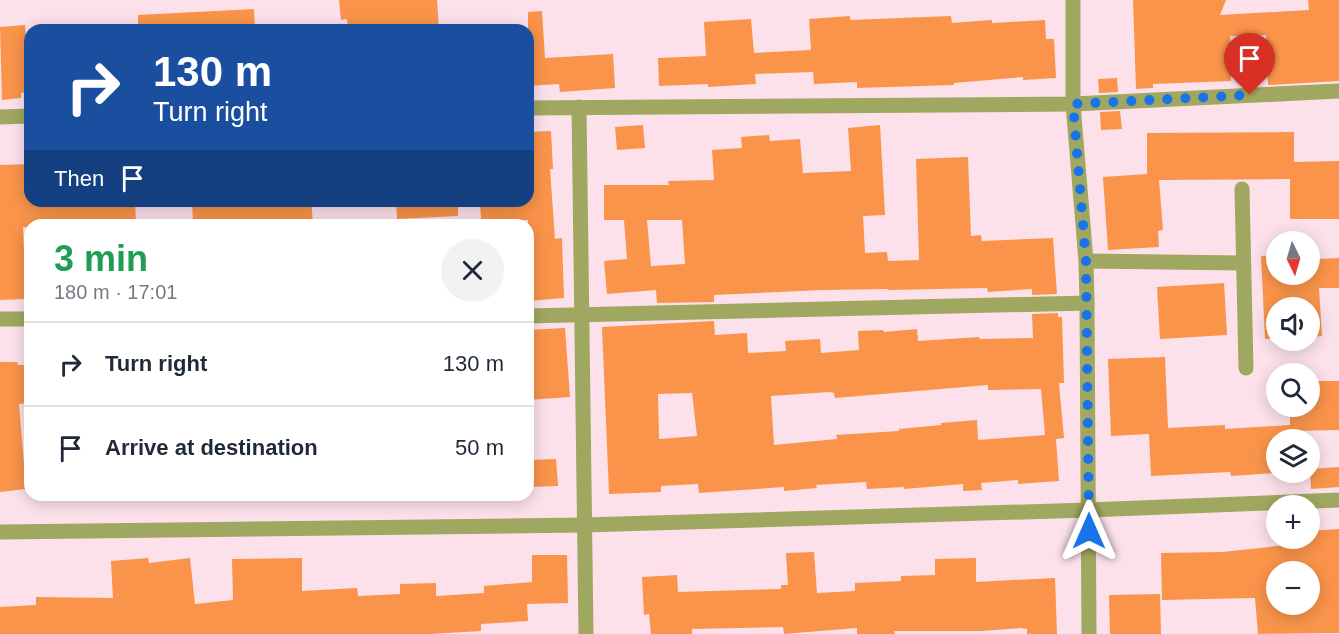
<!DOCTYPE html>
<html lang="en">
<head>
<meta charset="utf-8">
<style>
  :root { --surface:#fff; --page:#f2f2f3; --text:#1f2937; --muted:#747a83; --line:#e0e1e3 }
  body { margin:0; font-family:Helvetica,sans-serif; background:var(--page); color:var(--text); height:100vh; display:flex; flex-direction:column; font-size:22px; white-space:nowrap }
  * { box-sizing:border-box; margin:0 }
  p { font-size:20px; color:var(--muted) }
  .icon { flex:none; width:33px; height:33px; fill:none; stroke:currentColor; stroke-width:2; stroke-linecap:round; stroke-linejoin:round }
  .map { position:relative; flex:1; overflow:hidden }
  .panel { position:absolute; left:24px; top:219px; width:510px; height:282px; display:flex; flex-direction:column; background:var(--surface); border-radius:18px; box-shadow:0 3px 15px #0003 }
  .panel>* { flex:none }
  .banner { position:absolute; left:24px; top:24px; width:510px; height:183px; border-radius:18px; box-shadow:0 3px 15px #0003; background:#1a4fa0; color:#fff; overflow:hidden }
  .needle { width:39px; rotate:175deg }
  .tools { position:absolute; left:1266px; top:231px; display:grid; gap:12px }
  .tools a { display:grid; place-items:center; width:54px; height:54px; border-radius:50%; background:var(--surface); box-shadow:0 3px 15px #0003; font-size:30px }
  .pin { position:absolute; display:grid; place-items:center; width:51px; height:51px; color:#fff; margin:-62px -26px; border-radius:50% 50% 50% 0; rotate:-45deg; box-shadow:0 0 6px #0007 }
  .pin .icon { rotate:45deg }
  .me { position:absolute; width:66px; margin:-33px; rotate:0deg; stroke-linejoin:round; filter:drop-shadow(0 0 4px #0008) }
  .turn { display:flex; align-items:center; gap:21px; height:126px; padding:0 30px; font-size:27px }
  .turn .icon { width:78px; height:78px; stroke-width:2.5 }
  .turn b { display:block; font-size:42px; line-height:51px }
  .then { display:flex; align-items:center; height:57px; padding:0 30px; background:#0003; gap:12px; font-size:22px }
  .round { display:grid; place-items:center; flex:none; width:63px; height:63px; border-radius:32px; background:var(--page) }
  .summary { display:flex; align-items:center; justify-content:space-between; height:102px; padding:0 30px }
  h1 { font-size:36px; font-weight:600; line-height:45px; color:#1e9e55 }
  ul { padding:0; list-style:none }
  li { display:flex; align-items:center; gap:18px; height:84px; padding:0 30px; border-top:2px solid var(--line) }
  li div { flex:1 }
  li b { display:block; font-size:22px }
  li em { font-style:normal }
  .map>svg:first-child { display:block }
  .building { fill:#fa944a; fill-rule:evenodd }
  .lines { fill:none; stroke-linecap:round; stroke-linejoin:round }
  .minor { stroke:#9fa760; stroke-width:15 }
  .route { stroke:#1a73e8; stroke-width:10; stroke-dasharray:0 18 }
</style>
</head>
<body>
<div class="map">
<svg width="1339" height="634" viewBox="0 0 1339 634">
  <rect width="100%" height="100%" fill="#fce1eb"/>
  <g class="building">
    <path d="M339,0H437L439,30H348L347,19L341,20Z"/>
    <path d="M1133,0H1226L1220,15L1309,10L1308,0H1339V81L1268,85L1266,35L1230,36L1231,81L1153,84V88L1136,89Z"/>
    <path d="M254,9L255,30H138V15Z"/>
    <path d="M542,11L545,58L613,54L615,88L560,92L559,84L528,86V12Z"/>
    <path d="M850,16V20L951,16L952,23L992,20V23L1045,20L1046,39H1054L1056,78L1023,80V77L954,83V85L857,88V82L814,84L813,72L755,74L756,84L708,87V84L659,86L658,58L706,56L704,22L751,19L754,53L811,50L809,19Z"/>
    <path d="M25,25L30,92L21,93V98L2,100L0,27Z"/>
    <path d="M1117,78L1118,92L1099,93L1098,79Z"/>
    <path d="M1120,111L1122,129L1101,130L1100,112Z"/>
    <path d="M643,125L645,148L617,150L615,127Z"/>
    <path d="M880,125L885,215L863,216L865,253L887,252L888,261L919,260L916,159L968,157L971,236L981,235L982,241L1053,238L1057,294L1032,295V289L988,292L987,288L888,290V289L822,290L714,295V302L657,303L656,290L607,294L604,261L627,259L624,220H604V185H669L668,181L714,180L712,150L742,148L741,137L769,135L770,141L800,139L803,173L851,171L848,128ZM647,220H682L685,264L651,266Z"/>
    <path d="M551,131L553,169H550L555,239L562,238L564,298L529,301L528,220L481,221L480,201H528V132Z"/>
    <path d="M1294,132V162L1339,161V219H1290V179L1159,180L1163,230L1158,231L1159,247L1108,250L1103,177L1147,174V133Z"/>
    <path d="M30,164V201H135L136,222L23,227L26,299L0,300V165Z"/>
    <path d="M192,201H311L313,222L284,224L193,225Z"/>
    <path d="M396,201H458V216L397,219Z"/>
    <path d="M1317,253L1318,259L1339,258V288H1319L1322,336L1310,337V308H1276V338L1265,339L1261,256L1276,255V274H1310V254Z"/>
    <path d="M1224,283L1227,335L1160,339L1157,287Z"/>
    <path d="M1058,313V317H1062L1064,383H1059L1064,438L1056,439L1059,481L1018,484V480L981,483L982,490L963,491V484L904,489V487L867,489L866,482L816,485L817,488L784,491V487L699,493L698,484L661,486V492L609,494L602,327L714,321L715,335L747,333L748,353L786,351L785,341L820,339L821,353L859,350L858,331L883,330L884,332L917,329L918,341L979,337L980,339L1033,338L1032,314ZM988,385V390L1041,389L1045,435L978,440L977,420L941,423V425L899,429V431L836,435L837,439L774,445L771,396L830,392L834,393L835,398ZM692,393L697,436L659,439L658,394Z"/>
    <path d="M565,328L570,397L528,400V330Z"/>
    <path d="M1165,357L1168,428L1225,425V429L1290,425V406H1310V381H1339V430L1293,431L1294,440H1276V472H1290L1231,476L1230,472L1151,476L1149,434L1111,436L1108,359Z"/>
    <path d="M0,362H17L18,365H30V403L19,404L26,489L0,492Z"/>
    <path d="M556,459L558,486L528,487V460Z"/>
    <path d="M1339,467V487L1311,489L1310,469Z"/>
    <path d="M1339,529V633L1258,634L1255,598L1162,600L1161,553L1222,552L1306,543V538H1310V531ZM1276,572H1310V604H1276Z"/>
    <path d="M814,552L817,593L855,591V583L901,581V576L935,575V559L976,558V582L1055,578L1057,634H1027V629L1020,628L982,631H894L895,634H857V628L784,634L783,627L692,629V634H651L649,614L644,615L642,577L677,575L678,592L781,589V585H788L786,553Z"/>
    <path d="M532,555H567L568,603L527,604L528,621L481,624V631L430,634H0V607L36,605V597L113,598L111,561L148,558L149,563L190,558L195,604L233,600L232,559L302,558V591L357,588L358,596L400,594V584L436,583V596L484,593V586L532,582Z"/>
    <path d="M1160,594L1161,634H1110L1109,595Z"/>
  </g>
  <g class="lines">
    <g class="minor">
      <path d="M1073,0V104L1086,261L1087,303L1089,634"/>
      <path d="M579,107L586,634"/>
      <path d="M528,108L1073,104L1339,91"/>
      <path d="M0,117L30,116"/>
      <path d="M1242,189L1246,368"/>
      <path d="M1086,261L1242,263"/>
      <path d="M528,316L1087,303"/>
      <path d="M0,319H30"/>
      <path d="M0,532L584,525L1088,510L1339,500"/>
    </g>
  </g>
  <g class="lines">
    <path class="route" d="M1089,531L1086,261L1073,104L1250,95"/>
  </g>
</svg>
<div class="tools">
<a><svg class="needle" viewBox="-14 -14 28 28"><path d="M0-13l5 13h-10z" fill="#e53935"/><path d="M0 13l5-13h-10z" fill="#747a83"/></svg></a>
<a><svg class="icon" aria-label="sound" viewBox="0 0 24 24"><path d="M4 9h4l5-4v14l-5-4H4zM17 9q2 3 0 6"/></svg></a>
<a><svg class="icon" aria-label="search" viewBox="0 0 24 24"><circle cx="10" cy="10" r="6"/><path d="M15 15l6 6"/></svg></a>
<a><svg class="icon" aria-label="layers" viewBox="0 0 24 24"><path d="M12 4l9 5-9 5-9-5zM3 14l9 5 9-5"/></svg></a>
<a>+</a>
<a>−</a>
</div>
<div class="pin" style="left:1250px;top:95px;background:#d93025"><svg class="icon" aria-label="arrive" viewBox="0 0 24 24"><path d="M6 21V4h12l-3 4 3 4H6"/></svg></div>
<svg class="me" style="left:1089px;top:531px" viewBox="-20 -20 40 40"><path d="M0-17L14 15 0 8-14 15z" fill="#1a73e8" stroke="#fff" stroke-width="4"/></svg>
<div class="banner">
<div class="turn"><svg class="icon" aria-label="right" viewBox="0 0 24 24"><path d="M7 20v-9h11M14 6l5 5-5 5"/></svg><div><b>130 m</b>Turn right</div></div>
<div class="then">Then<svg class="icon" aria-label="arrive" viewBox="0 0 24 24"><path d="M6 21V4h12l-3 4 3 4H6"/></svg></div>
</div>
<section class="panel">
<div class="summary"><div><h1>3 min</h1><p>180 m · 17:01</p></div><a class="round"><svg class="icon" aria-label="close" viewBox="0 0 24 24"><path d="M6 6l12 12M18 6L6 18"/></svg></a></div>
<ul>
<li><svg class="icon" aria-label="right" viewBox="0 0 24 24"><path d="M7 20v-9h11M14 6l5 5-5 5"/></svg><div><b>Turn right</b></div><em>130 m</em></li>
<li><svg class="icon" aria-label="arrive" viewBox="0 0 24 24"><path d="M6 21V4h12l-3 4 3 4H6"/></svg><div><b>Arrive at destination</b></div><em>50 m</em></li>
</ul>
</section>
</div>
</body>
</html>
